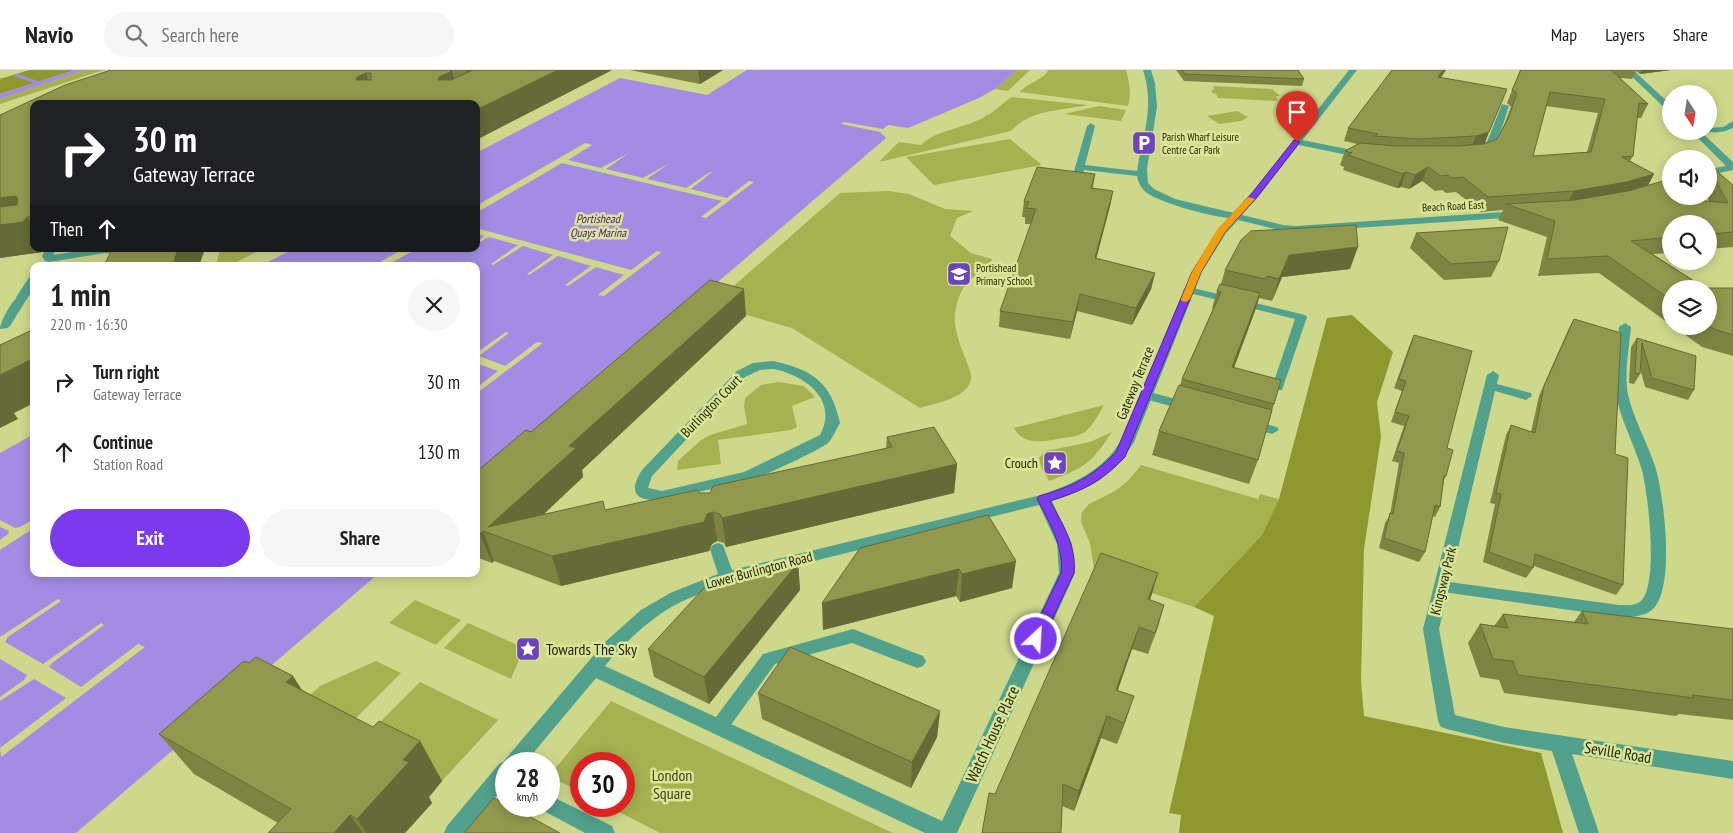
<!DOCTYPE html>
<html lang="en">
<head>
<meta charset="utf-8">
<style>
  :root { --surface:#fff; --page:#f6f6f6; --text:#222; --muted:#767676; --line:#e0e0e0; --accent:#7c3aed }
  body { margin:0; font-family:"PT Sans Narrow",sans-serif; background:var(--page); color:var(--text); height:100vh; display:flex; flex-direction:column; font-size:19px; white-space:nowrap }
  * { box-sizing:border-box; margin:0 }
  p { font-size:16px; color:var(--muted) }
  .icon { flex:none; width:28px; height:28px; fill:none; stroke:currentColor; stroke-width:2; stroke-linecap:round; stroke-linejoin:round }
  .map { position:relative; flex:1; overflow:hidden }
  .details { position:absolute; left:30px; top:192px; width:450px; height:315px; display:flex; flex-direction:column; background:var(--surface); border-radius:10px; box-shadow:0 2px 12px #0003 }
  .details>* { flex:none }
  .guide { position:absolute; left:30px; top:30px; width:450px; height:152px; border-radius:10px; box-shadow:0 2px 12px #0003; background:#202124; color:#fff; overflow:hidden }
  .needle { width:32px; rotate:168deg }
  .buttons { position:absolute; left:1662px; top:15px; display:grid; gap:10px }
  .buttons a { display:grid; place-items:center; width:55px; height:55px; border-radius:50%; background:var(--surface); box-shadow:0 2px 12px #0003; font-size:25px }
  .speed { position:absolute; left:495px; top:682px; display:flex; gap:10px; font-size:25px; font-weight:700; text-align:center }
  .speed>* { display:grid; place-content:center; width:65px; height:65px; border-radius:50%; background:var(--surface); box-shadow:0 2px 12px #0003; line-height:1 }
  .speed small { font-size:12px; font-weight:400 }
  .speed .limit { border:8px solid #d22; background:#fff; color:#111 }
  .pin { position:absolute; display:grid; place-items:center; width:42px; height:42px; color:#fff; margin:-51px -21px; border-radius:50% 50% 50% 0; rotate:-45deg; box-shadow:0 0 5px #0007 }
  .pin .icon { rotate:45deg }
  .me { position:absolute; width:55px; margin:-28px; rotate:25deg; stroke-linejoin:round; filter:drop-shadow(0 0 4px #0008) }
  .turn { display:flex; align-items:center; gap:18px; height:105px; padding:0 20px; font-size:22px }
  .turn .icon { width:65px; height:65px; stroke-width:2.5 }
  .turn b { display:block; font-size:35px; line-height:42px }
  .then { display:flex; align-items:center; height:48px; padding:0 20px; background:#0003; gap:10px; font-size:19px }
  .round { display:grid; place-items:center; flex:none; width:52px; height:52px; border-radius:26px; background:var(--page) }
  .head { display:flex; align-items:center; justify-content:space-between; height:85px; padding:0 20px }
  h1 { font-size:30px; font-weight:800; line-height:38px }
  .action { display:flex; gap:10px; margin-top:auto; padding:10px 20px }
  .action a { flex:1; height:58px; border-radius:30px; background:var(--accent); color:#fff; font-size:20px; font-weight:800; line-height:58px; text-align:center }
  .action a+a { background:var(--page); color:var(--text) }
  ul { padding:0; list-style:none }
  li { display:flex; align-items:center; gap:15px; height:70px; padding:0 20px }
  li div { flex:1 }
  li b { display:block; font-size:19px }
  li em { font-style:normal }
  header { display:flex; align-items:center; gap:30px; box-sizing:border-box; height:70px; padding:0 25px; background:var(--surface); border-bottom:1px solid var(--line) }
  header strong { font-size:24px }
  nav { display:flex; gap:28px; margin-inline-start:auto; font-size:18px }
  .search { width:350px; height:45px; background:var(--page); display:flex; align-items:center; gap:12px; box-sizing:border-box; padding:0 18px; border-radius:28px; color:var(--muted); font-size:19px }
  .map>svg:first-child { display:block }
  .green { fill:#a6b150 }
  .forest { fill:#8d982f }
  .water { fill:#a38ce3 }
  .pier { fill:#ced88b }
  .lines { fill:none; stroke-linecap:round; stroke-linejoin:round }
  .stream { fill:#a38ce3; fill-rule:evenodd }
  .service { fill:#52a18d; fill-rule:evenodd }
  .minor { fill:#52a18d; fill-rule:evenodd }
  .wall { fill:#7c8442; fill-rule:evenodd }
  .shaded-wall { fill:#656b36 }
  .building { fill:#90994d; stroke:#656b36; fill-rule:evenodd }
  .route { fill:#7c3aed; stroke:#51269a }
  .slow { fill:#f59e0b }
  .labels { text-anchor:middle; stroke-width:5; stroke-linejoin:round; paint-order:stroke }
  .far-poi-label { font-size:11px; fill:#1e2102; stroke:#dbe597; text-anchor:start }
  .far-street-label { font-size:11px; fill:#1e2102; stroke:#dbe597 }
  .far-water-label { font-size:12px; font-style:italic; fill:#482286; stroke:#dbe597 }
  .street-label { font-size:14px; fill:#1e2102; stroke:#dbe597 }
  .poi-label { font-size:14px; fill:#1e2102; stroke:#dbe597; text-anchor:end }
  .near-poi-label { font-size:16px; fill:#1e2102; stroke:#dbe597; text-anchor:start }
  .near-street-label { font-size:16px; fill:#1e2102; stroke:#dbe597 }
  .near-park-label { font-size:16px; fill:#3e4319; stroke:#dbe597 }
</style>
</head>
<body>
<header>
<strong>Navio</strong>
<div class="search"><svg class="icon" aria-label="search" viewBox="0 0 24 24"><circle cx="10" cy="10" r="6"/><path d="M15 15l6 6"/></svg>Search here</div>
<nav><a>Map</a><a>Layers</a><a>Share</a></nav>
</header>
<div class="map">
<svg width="1733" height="763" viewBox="0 0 1733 763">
  <rect width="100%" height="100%" fill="#ced88b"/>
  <g class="green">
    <path d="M85,0H104L0,34V29Z"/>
    <path d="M1017,0H1030L1008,21L995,19Z"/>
    <path d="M1048,0H1126C1129,11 1132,25 1128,36L1020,22C1027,13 1045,9 1048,0Z"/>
    <path d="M1213,16L1272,19L1280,26H1276L1278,31L1218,28L1216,24L1212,23L1211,20H1214Z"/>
    <path d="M1012,27L1088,35C1060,41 1031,39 1011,61L879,92L899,72L921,75C935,60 967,58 986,46C996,41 1003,32 1012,27Z"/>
    <path d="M1099,36L1126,40L1121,51L1064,44Z"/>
    <path d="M1237,41L1248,47L1241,51L1219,54L1207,46Z"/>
    <path d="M1010,69L1042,95L934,115L906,87Z"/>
    <path d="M888,121L909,124L945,139L973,141L957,148L950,166L971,183L992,189C989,199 978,204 970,210C960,218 954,239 955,252C956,269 966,288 971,304C974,327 936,333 920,338L792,258L712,235L840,123Z"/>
    <path d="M220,179H262L229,196H216Z"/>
    <path d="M778,312L804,316L815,327L792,336L797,357L791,360L718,370L721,394L677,400L678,391L700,371L710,365L747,354L744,336L745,328L761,315Z"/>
    <path d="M1104,335C1099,343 1094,354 1086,361C1080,366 1071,367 1063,368C1046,371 1024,377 1014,358Z"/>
    <path d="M1112,362C1091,394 1084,398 1049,411L1041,397L1039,388L1046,381L1090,372Z"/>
    <path d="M1141,395L1258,429L1260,424L1279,429L1262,465L1194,537L1146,521L1148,516L1094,498L1090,473L1081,452L1082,442L1089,434L1115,421L1128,411Z"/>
    <path d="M415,530L461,550L436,575L389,553Z"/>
    <path d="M468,553L524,578L511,609L444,578Z"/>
    <path d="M376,591L401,603L353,651L308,627L320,616Z"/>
    <path d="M420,612L498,650L442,711L356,676Z"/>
    <path d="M611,631L893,763H660L608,736H624V694H581V722L549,706Z"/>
  </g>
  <g class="forest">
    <path d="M29,0H75L0,24V9Z"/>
    <path d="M1352,245L1393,282L1377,332L1381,367L1364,479L1361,611L1364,646L1541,683L1563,763H1179L1181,745L1169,743L1214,546L1194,537L1262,465L1279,429L1327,248Z"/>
  </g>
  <g class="water">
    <path d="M75,0H85L0,29V24Z"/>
    <path d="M747,0H1017L995,19L979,28L908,58L888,55L883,59L844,52L841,54L880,62L886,68L476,419V196H260L293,179H476V83L620,8L707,25Z"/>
    <path d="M34,364V504H378L76,763H0V383Z"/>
  </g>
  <g class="pier">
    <path d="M585,73L592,75L568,90L601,98L629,83L606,99L643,108L670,93L647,109L686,118L710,102H712L691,119L727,128L749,111L754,112L706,148L701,147L722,131L562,93L476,143V136Z"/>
    <path d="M476,158L631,200L657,181L662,182L604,226L598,225L624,205L596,197L568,216L565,215L591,196L558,186L529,205L527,204L553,185L523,176L493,195L491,194L518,175L489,167L476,174L484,166L476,164Z"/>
    <path d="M403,179H416L386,196H373Z"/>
    <path d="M506,262L509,263L479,286L505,296L537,272L543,273L476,324V318L498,301L476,293V283Z"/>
    <path d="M34,449V458L0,480V470L8,464L9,461L0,457V450L15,458L20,457Z"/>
    <path d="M58,529L61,531L8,567L5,572L43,594L101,553L104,555L52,593L49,597L81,617L138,574L145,577L1,687L0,678L66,628L34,609L0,631V627L24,610L27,605L0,589V567Z"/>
  </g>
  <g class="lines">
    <path class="stream" d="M14,4H18L43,13L40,15L14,6Z"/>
    <g class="service">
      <path d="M1143,0H1151L1155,13L1157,37L1147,99L1148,113L1154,119L1175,129L1238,144V148C1224,151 1160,133 1147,123C1142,119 1138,113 1137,106L1084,100L1081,107H1075L1073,105L1087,56L1091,53L1095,56L1085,95L1137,101C1143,63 1155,38 1143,0Z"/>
      <path d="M1502,34L1509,36C1504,50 1496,87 1478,85V81L1485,77Z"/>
      <path d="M1297,69L1362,82L1366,85L1362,88L1294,74V70Z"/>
      <path d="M46,179H54L55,181L53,185L93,179H122L125,184L119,196H109L115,184L105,183L49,192L45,191L42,186Z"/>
      <path d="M34,205C34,215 33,227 22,230L18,229L16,227L30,206Z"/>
      <path d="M1189,217L1305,245L1307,247L1282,320H1274L1272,317L1295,249L1185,222L1183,220L1185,218Z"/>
      <path d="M1625,253L1631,257C1629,279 1624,303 1628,325C1634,350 1647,372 1655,396C1664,424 1676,520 1652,540C1644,547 1629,547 1619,547L1436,521L1434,517L1436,513L1442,511L1619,535C1626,535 1636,536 1641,531C1659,514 1648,419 1641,397C1633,372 1621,350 1616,325C1611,302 1617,279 1619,257Z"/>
      <path d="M1146,321L1194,334L1196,337L1189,341L1141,328L1140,325L1141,322Z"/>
      <path d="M1251,350L1277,357L1279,360L1272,364L1246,357L1244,354L1246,351Z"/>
      <path d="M853,559L923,586L926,591L923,596L917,598L852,573L775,594L725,663L719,665L713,663L710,657L713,651L763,584Z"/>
    </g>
    <g class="minor">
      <path d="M1349,0H1357L1258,127L1242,145L1283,155L1296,156L1519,141L1524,144L1519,147L1296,162L1283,161L1238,150L1226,163L1202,202L1134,372C1113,406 1089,419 1052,431L1072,474L1075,503L957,763H925L596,608L524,694H506V714L467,763H444L447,756L499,694L503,692L605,572L641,540L670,523L718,504L710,479L713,475L718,473L723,475L732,500L1041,425C1073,414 1102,401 1120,372L1192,202L1218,159L1252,123ZM1039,435L1057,474L1059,503L942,751L605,596C626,571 653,545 683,531C698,524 714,518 730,512Z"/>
      <path d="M1625,0H1633L1671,35V41H1668Z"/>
      <path d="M1733,51V58C1726,62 1714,64 1706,61H1709V58L1723,57Z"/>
      <path d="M1691,61H1700L1733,92V100L1709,105V99L1726,96Z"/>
      <path d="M22,224L28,227L10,256L8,258L0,259C0,251 14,226 22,224Z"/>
      <path d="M773,291C813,300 831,312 840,353C836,359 833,368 828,373C816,382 767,404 752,410C737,415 722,417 707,420C686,425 612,448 642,400L737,301L753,293ZM773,299C805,305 839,330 820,365L744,402L662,421L648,418L652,406L745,307L760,300Z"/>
      <path d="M1493,301L1499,305L1497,314L1531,323L1532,326L1526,330L1495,321L1439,559L1455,645L1504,657L1733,691V709L1572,684L1599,763H1579L1552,681L1504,673L1447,659L1441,657L1438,651L1423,559L1487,305Z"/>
      <path d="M549,725L612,756L615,763H585L542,740L540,736H549Z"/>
    </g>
  </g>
  <g class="wall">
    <path d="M111,0H612L476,70V34H34V179H45L42,182L0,188V45Z"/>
    <path d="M630,0H723L700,14Z"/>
    <path d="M1176,0H1298L1304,9L1302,16L1184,11Z"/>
    <path d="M1446,0L1441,7L1485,73L1497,69L1504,55L1511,37L1507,33L1520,0H1671L1640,4L1636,1L1632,9L1620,8L1648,34L1641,48H1637L1633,86L1630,91L1654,104L1648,115L1705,131L1709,132L1707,126H1709V102L1710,100L1733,115V178V177L1709,179V154H1671V183L1653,184L1705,218H1733V286L1702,277L1673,256H1709L1671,219V255L1599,203L1538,206L1547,167L1498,150L1503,140L1481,142L1456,122L1446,123L1442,120L1435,121L1422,111L1409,119L1401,117L1397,118L1343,100L1344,97L1340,95L1345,81L1357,74L1344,71L1348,58ZM1546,36L1598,43L1587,82L1533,86Z"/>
    <path d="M1095,104L1093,118L1113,121L1110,136L1096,189L1155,203L1151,219L1132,255L1077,241L1070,269L999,257L1000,241L1031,154H1025V147H1022L1024,131Z"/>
    <path d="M1416,163L1499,191L1491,207L1444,210L1410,178Z"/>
    <path d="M1350,199L1282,207L1272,231L1259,228L1258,232L1234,298L1274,334L1258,390L1249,414L1152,385L1159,361L1180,316L1182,309L1213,239L1212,238L1217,221L1221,214L1225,200Z"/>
    <path d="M746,246L582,400L583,407L544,444L606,440L699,423H710L886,378L887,367L957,394L954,423L726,477L724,473L717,471L712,474L709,481L561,516L494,491L492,493L476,487V402L531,362Z"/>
    <path d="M1574,249L1615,384L1623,515L1616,525L1534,496L1533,498L1526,508L1483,492L1495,434L1490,433L1506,365L1511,355L1531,362L1539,326L1569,258Z"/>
    <path d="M1414,265L1447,378L1446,406L1444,410L1440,437L1435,447L1433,446L1425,482L1419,492L1379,478L1385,453L1390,445L1399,393L1392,391L1404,356L1391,352L1402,321L1394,318L1410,274Z"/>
    <path d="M1637,268L1694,320L1688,330L1645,317L1640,298V304L1634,314L1629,313L1631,277Z"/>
    <path d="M988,445L1012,518L960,532L956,526L823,560Z"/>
    <path d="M798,493L800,520L709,634L654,607L648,579Z"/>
    <path d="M1152,524L1149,530L1164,535L1148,584L1132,579L1118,620L1127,647L1117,674L1101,668L1074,741L1062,736L995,724Z"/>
    <path d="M1582,541L1733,559V650L1679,644L1676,646L1504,623L1499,610L1480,607L1468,573L1480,554L1494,556L1503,544L1574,552Z"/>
    <path d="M302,620L373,657L420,671L442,711L429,727L432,733L405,763H268L278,753L194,704L159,664Z"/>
    <path d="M758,623L940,641L937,667L911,718L762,649Z"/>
  </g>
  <g class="shaded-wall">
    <path d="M466,0H494L471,19Z"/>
    <path d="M558,0H612L476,70V40Z"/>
    <path d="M698,0H723L700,14Z"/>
    <path d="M1443,0H1446L1433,19L1438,7Z"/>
    <path d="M1642,0H1671L1640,4Z"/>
    <path d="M452,1L459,26L438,10L439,7Z"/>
    <path d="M366,3L374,28L356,10L357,7Z"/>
    <path d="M1489,62L1484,76L1470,80L1476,66Z"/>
    <path d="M1428,97L1422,111L1409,119L1415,105Z"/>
    <path d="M1406,102L1401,117L1397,118L1403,104Z"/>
    <path d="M1654,104L1646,119L1566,136L1574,121Z"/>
    <path d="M1113,121L1110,136L1092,205L1095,188Z"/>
    <path d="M15,126L29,147H27L34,158V179H45L42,182L0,188V128Z"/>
    <path d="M1358,177L1350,199L1282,207L1272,231L1279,209L1289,185Z"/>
    <path d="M178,179H205L199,196H174L173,194Z"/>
    <path d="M1155,203L1151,219L1132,255L1136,238Z"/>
    <path d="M744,219L746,246L582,400L583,407L514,472L488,457L569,376Z"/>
    <path d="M1260,223L1255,241L1227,316L1232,297Z"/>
    <path d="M1080,224L1077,241L1070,269L1073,252Z"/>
    <path d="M34,288V333L14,343L18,349L0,358V305Z"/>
    <path d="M957,394L954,423L726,477L722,448Z"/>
    <path d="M713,442L717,471L712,474L709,481L561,516L552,486L707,444Z"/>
    <path d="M483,461L494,491L492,493L480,464Z"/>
    <path d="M1016,491L1012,518L960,532L962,504Z"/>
    <path d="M798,493L800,520L709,634L704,607Z"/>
    <path d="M959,499L956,526L823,560L822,533Z"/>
    <path d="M1158,503L1152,524L1142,551L1148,529Z"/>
    <path d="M1164,535L1158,557L1148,584L1155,563Z"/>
    <path d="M1139,557L1132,579L1110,641L1116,620Z"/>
    <path d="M293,606L320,648L286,612Z"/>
    <path d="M1134,626L1127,647L1117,674L1124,653Z"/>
    <path d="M940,641L937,667L911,718L912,692Z"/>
    <path d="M1107,646L1101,668L1074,741L1079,721Z"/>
    <path d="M420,671L442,711L429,727L432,733L405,763H366L357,749L403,690Z"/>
    <path d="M350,745L363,763H334Z"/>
  </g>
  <g class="building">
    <path d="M111,0H449L452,1L439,7L438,10H451L473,0H558L476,40V34H34V147H27L23,152L0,155V137L17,135L18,128L15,126L0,128V45L65,15ZM366,3H371V10H356L357,7Z"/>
    <path d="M1182,0H1298L1304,9L1185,4Z"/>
    <path d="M1392,0H1443L1438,7L1507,19L1489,62L1476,66L1420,69L1375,66L1378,64L1348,58Z"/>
    <path d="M1521,0H1611L1648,34L1639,33L1633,86L1622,87L1654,104L1627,112L1574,121L1488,127L1463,107L1452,108L1448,105L1441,106L1428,97L1415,105L1406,102L1403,104L1348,85L1352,83L1345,81L1360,73L1396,76H1459L1483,74L1497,69L1509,47L1517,23L1512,20ZM1550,22L1605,29L1591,82L1533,86Z"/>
    <path d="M1037,97L1095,104L1091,118L1113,121L1095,188L1155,203L1136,238L1080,224L1073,252L1000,241L1036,139L1026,138L1029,132L1024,131Z"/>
    <path d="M1713,98L1733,115V162L1709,164V154H1671V167L1631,171L1705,218H1733V265L1714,259L1709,256V219H1671V230L1608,186L1547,189L1555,151L1506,134L1575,130L1628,121L1667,110L1671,113V126H1696L1705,131L1728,133L1710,100Z"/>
    <path d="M1356,155L1358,177L1289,185L1279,209L1267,206L1265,209L1225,200L1241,170L1251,161Z"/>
    <path d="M1508,157L1499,191L1451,194L1416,163Z"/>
    <path d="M112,179H178L173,194L180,196H104Z"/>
    <path d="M710,210L744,219L569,376L576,378L488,457L603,431L605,440L697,420L699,423H710L713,416L892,377L887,367L934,357L957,394L722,448L720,444L713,442L707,444L704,452L552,486L483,461L480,464L476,462V402L526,360L531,362Z"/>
    <path d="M1220,214L1260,223L1232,297L1281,310L1274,334L1182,309L1221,222L1217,221Z"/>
    <path d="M1574,249L1621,263L1615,384L1628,388L1623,515L1535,484L1533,498L1489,482L1501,424L1496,423L1511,355L1535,363L1544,316Z"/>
    <path d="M34,259V288L0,305V275Z"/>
    <path d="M1414,265L1472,281L1447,378L1453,380L1446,406H1444L1440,437L1435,435L1425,482L1384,468L1390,443L1393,444L1404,383L1397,381L1409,346L1395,342L1406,311L1399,309Z"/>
    <path d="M1637,268L1696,286L1694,320L1652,308L1642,273L1640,304L1635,303Z"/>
    <path d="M1179,315L1272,340L1258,390L1159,361Z"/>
    <path d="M988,445L1016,491L962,504L959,499L822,533L860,478Z"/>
    <path d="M1101,483L1158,503L1148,529L1164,535L1155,563L1139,557L1116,620L1134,626L1124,653L1107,646L1079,721L1063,714L1061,763H982L989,723L995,724Z"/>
    <path d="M798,493L704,607L648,579L703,519L711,515Z"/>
    <path d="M1582,541L1733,559V630L1692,625L1694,628L1518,605L1513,591L1493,589L1480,554L1508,558L1503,544L1588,554Z"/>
    <path d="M790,577L940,641L912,692L758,623Z"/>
    <path d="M256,587L293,606L286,612L330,635L373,657L379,651L420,671L403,690L409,692L357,749L350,745L334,763H268L291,739L159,664L244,591L249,593Z"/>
    <path d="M494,728L506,734V736H510L560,763H464Z"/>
  </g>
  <path class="route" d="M1294,70L1300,72L1258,126L1225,162L1201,202L1125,387C1100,413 1084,420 1050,431C1062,453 1077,476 1074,503L1041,573L1036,575L1031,573L1029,569L1061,503C1064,476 1049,452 1037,429L1039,426C1073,416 1091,408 1116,382L1192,202L1219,159L1252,123Z"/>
  <path class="slow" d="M1248,127L1255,129L1225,162L1201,202L1190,229L1186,232L1182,231L1181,229L1192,202L1217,160Z"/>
  <defs>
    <symbol id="parking-square" viewBox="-11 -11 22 22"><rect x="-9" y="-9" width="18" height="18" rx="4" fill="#6d44bc" stroke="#dbe597"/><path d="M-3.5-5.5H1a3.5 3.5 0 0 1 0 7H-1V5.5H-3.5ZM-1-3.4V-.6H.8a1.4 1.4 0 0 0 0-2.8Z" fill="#fff"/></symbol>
    <symbol id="school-square" viewBox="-11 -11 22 22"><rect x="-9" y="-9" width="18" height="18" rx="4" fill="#6d44bc" stroke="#dbe597"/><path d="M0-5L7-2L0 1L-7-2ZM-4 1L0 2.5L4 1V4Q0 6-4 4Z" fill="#fff"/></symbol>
    <symbol id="sight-square" viewBox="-11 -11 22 22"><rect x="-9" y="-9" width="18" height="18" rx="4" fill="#6d44bc" stroke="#dbe597"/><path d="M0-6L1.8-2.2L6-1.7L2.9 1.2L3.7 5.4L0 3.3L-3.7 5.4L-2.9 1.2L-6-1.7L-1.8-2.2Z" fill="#fff"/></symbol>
  </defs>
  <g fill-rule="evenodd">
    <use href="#parking-square" x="1130" y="59" width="28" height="28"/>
    <use href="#school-square" x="945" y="190" width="28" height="28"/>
    <use href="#sight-square" x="1041" y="379" width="28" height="28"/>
    <use href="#sight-square" x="514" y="565" width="28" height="28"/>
  </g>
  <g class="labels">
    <g class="far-poi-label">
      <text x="1162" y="71">Parish Wharf Leisure<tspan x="1162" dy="13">Centre Car Park</tspan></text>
      <text x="976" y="202">Portishead<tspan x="976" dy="13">Primary School</tspan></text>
    </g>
    <g class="far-street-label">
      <text transform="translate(1453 136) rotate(-3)" y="4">Beach Road East</text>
    </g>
    <g class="far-water-label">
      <text x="598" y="153">Portishead<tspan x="598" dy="14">Quays Marina</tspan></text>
    </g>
    <g class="street-label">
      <text transform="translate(1135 313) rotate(-68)" y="5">Gateway Terrace</text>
      <text transform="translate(711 336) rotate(-46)" y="5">Burlington Court</text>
      <text transform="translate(759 500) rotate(-15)" y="5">Lower Burlington Road</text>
      <text transform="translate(1443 511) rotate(-76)" y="5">Kingsway Park</text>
    </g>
    <g class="poi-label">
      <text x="1038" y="398">Crouch</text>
    </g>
    <g class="near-poi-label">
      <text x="546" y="585">Towards The Sky</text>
    </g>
    <g class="near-street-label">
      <text transform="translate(992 664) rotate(-65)" y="6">Watch House Place</text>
      <text transform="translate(1618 682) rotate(9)" y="6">Seville Road</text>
    </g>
    <g class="near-park-label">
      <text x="672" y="711">London<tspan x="672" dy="18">Square</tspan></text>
    </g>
  </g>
</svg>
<div class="buttons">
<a><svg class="needle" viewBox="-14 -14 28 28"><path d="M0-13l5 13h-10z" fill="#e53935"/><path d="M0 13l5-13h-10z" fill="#767676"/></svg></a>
<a><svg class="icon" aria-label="sound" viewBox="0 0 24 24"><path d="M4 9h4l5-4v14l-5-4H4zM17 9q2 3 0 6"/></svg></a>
<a><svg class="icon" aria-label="search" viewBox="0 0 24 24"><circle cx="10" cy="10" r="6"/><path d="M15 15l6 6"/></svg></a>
<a><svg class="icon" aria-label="layers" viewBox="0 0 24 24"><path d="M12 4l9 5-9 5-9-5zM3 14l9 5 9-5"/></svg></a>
</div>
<div class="speed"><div>28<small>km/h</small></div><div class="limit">30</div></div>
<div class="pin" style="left:1297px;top:72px;background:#d93025"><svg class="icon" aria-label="arrive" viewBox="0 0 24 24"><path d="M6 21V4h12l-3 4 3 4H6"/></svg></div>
<svg class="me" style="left:1036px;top:569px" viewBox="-20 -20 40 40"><circle r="17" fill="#7c3aed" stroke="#fff" stroke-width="3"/><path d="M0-11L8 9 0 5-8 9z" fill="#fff"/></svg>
<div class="guide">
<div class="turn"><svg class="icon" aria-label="right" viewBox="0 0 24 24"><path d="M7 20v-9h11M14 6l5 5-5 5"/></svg><div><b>30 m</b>Gateway Terrace</div></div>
<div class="then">Then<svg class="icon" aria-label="ahead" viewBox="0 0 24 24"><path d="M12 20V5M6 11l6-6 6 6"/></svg></div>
</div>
<section class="details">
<div class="head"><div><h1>1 min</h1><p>220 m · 16:30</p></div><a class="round"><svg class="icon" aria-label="close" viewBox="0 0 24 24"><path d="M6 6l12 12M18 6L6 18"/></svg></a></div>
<ul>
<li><svg class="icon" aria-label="right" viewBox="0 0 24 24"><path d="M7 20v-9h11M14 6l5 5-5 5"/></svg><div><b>Turn right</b><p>Gateway Terrace</p></div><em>30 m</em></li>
<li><svg class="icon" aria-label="ahead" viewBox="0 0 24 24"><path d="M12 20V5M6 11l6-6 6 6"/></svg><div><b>Continue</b><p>Station Road</p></div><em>130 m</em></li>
</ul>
<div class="action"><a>Exit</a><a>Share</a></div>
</section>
</div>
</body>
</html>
